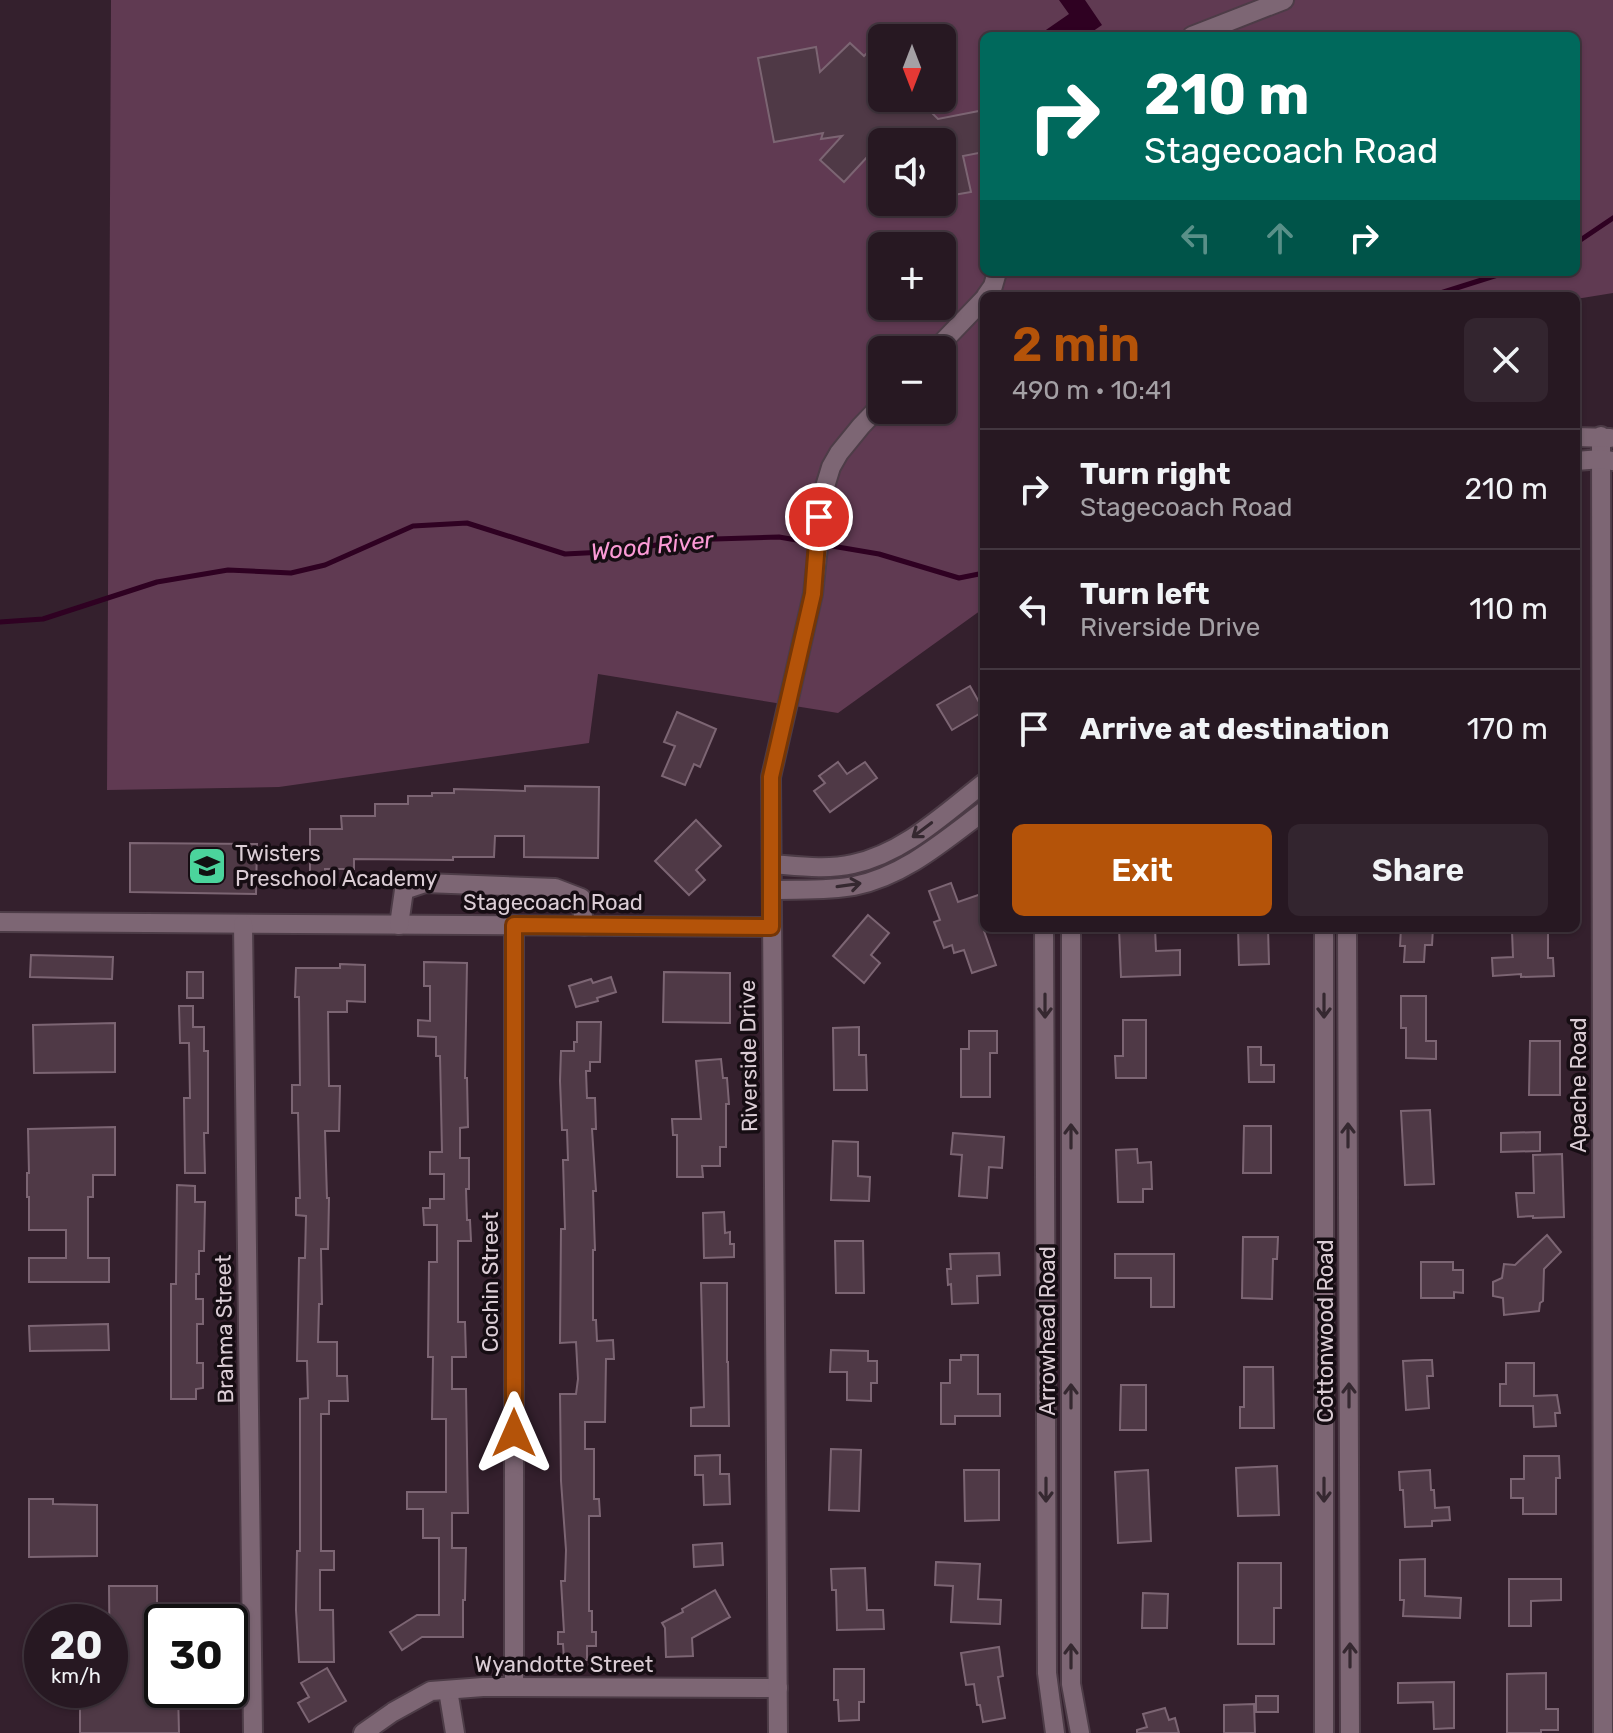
<!DOCTYPE html>
<html lang="en">
<head>
<meta charset="utf-8">
<style>
  :root { --surface:#271822; --page:#33252f; --text:#f1f3f6; --muted:#a4a0a5; --line:#433740; --accent:#b45309 }
  body { margin:0; font-family:Rubik,sans-serif; background:var(--page); color:var(--text); height:100vh; display:flex; flex-direction:column; font-size:30px; white-space:nowrap }
  * { box-sizing:border-box; margin:0 }
  p { font-size:26px; color:var(--muted) }
  .icon { flex:none; width:44px; height:44px; fill:none; stroke:currentColor; stroke-width:2; stroke-linecap:round; stroke-linejoin:round }
  .map { position:relative; flex:1; overflow:hidden }
  .details { position:absolute; left:980px; top:292px; width:600px; height:640px; display:flex; flex-direction:column; background:var(--surface); border-radius:12px; box-shadow:0 2px 6px #0004,0 0 0 2px var(--line) }
  .details>* { flex:none }
  .guide { position:absolute; left:980px; top:32px; width:600px; height:244px; border-radius:12px; box-shadow:0 2px 6px #0004,0 0 0 2px var(--line); background:#00695c; color:#fff; overflow:hidden }
  .needle { width:52px; rotate:180deg }
  .tools { position:absolute; left:868px; top:24px; display:grid; gap:16px }
  .tools a { display:grid; place-items:center; width:88px; height:88px; border-radius:12px; background:var(--surface); box-shadow:0 2px 6px #0004,0 0 0 2px var(--line); font-size:40px }
  .speed { position:absolute; left:24px; top:1604px; display:flex; gap:16px; font-size:40px; font-weight:700; text-align:center }
  .speed>* { display:grid; place-content:center; width:104px; height:104px; border-radius:50%; background:var(--surface); box-shadow:0 2px 6px #0004,0 0 0 2px var(--line); line-height:1 }
  .speed small { font-size:20px; font-weight:400 }
  .speed .limit { border:4px solid #111; border-radius:12px; background:#fff; color:#111 }
  .pin { position:absolute; display:grid; place-items:center; width:68px; height:68px; color:#fff; margin:-34px; border:4px solid #fff; border-radius:50%; box-shadow:0 2px 8px #0007 }
  .me { position:absolute; width:88px; margin:-44px; rotate:0deg; stroke-linejoin:round; filter:drop-shadow(0 0 6px #0008) }
  .turn { display:flex; align-items:center; gap:28px; height:168px; padding:0 32px; font-size:36px }
  .turn .icon { width:104px; height:104px; stroke-width:2.5 }
  .turn b { display:block; font-size:56px; line-height:68px }
  .lanes { display:flex; align-items:center; height:76px; padding:0 32px; background:#0003; justify-content:center; gap:40px; direction:ltr }
  .lanes .off { opacity:.35 }
  .round { display:grid; place-items:center; flex:none; width:84px; height:84px; border-radius:12px; background:var(--page) }
  .headline { display:flex; align-items:center; justify-content:space-between; height:136px; padding:0 32px }
  h1 { font-size:48px; font-weight:600; line-height:60px; color:var(--accent) }
  .button { display:flex; gap:16px; margin-top:auto; padding:16px 32px }
  .button a { flex:1; height:92px; border-radius:12px; background:var(--accent); color:#fff; font-size:32px; font-weight:600; line-height:92px; text-align:center }
  .button a+a { background:var(--page); color:var(--text) }
  ul { padding:0; list-style:none }
  li { display:flex; align-items:center; gap:24px; height:120px; padding:0 32px; border-top:2px solid var(--line) }
  li div { flex:1 }
  li b { display:block; font-size:30px }
  li em { font-style:normal }
  .map>svg:first-child { display:block }
  .green { fill:#603a52; fill-rule:evenodd }
  .water { fill:#2f0122 }
  .lines { fill:none; stroke-linecap:round; stroke-linejoin:round }
  .stream { stroke:#2f0122; stroke-width:5 }
  .building { fill:#4f3946; stroke:#7c6573; stroke-width:2 }
  .minor-casing { stroke:#4d3c47; stroke-width:22 }
  .minor { stroke:#7d6674; stroke-width:18 }
  .oneway { stroke:#352830 }
  .route-casing { stroke:#753606; stroke-width:20 }
  .route { stroke:#b45309; stroke-width:14 }
  .labels { text-anchor:middle; stroke-width:7; stroke-linejoin:round; paint-order:stroke }
  .poi-label { font-size:22px; fill:#dbcdd5; stroke:#160d13; text-anchor:start }
  .street-label { font-size:22px; fill:#dbcdd5; stroke:#160d13 }
  .water-label { font-size:24px; font-style:italic; fill:#fb9ad6; stroke:#160d13 }
</style>
</head>
<body>
<div class="map">
<svg width="1613" height="1733" viewBox="0 0 1613 1733">
  <rect width="100%" height="100%" fill="#34202d"/>
  <path class="green" d="M111,0H1613V293L1576,299V296H984V608L838,713L598,674L589,743L279,787L107,790ZM984,36H1576V272H984ZM882,38H942V98H882ZM882,142H942V202H882ZM882,246H942V306H882ZM882,350H942V410H882Z"/>
  <path class="water" d="M1059,0H1085L1102,25L1086,36H1046L1043,32L1069,14Z"/>
  <g class="lines">
    <g class="stream">
      <path d="M1576,243L1613,218"/>
      <path d="M1431,296L1507,272"/>
      <path d="M0,622L43,619L157,582L228,570L291,573L325,565L413,526L467,523L565,554L625,551L682,540L779,537L879,554L959,578L984,573"/>
    </g>
  </g>
  <g class="building">
    <path d="M850,43L864,56L868,52L882,65V98H932L924,105L938,119L984,110V152L963,156L971,192L942,197V142H881L844,182L820,160L842,136L821,139L823,133L774,142L758,58L816,47L820,72Z"/>
    <path d="M970,686L984,711L952,730L937,705Z"/>
    <path d="M677,712L716,729L700,767L694,764L685,785L662,776L675,746L664,742Z"/>
    <path d="M838,762L847,774L865,762L877,778L830,812L814,791L825,783L819,776Z"/>
    <path d="M525,786L599,787L598,858L524,857V836H495L494,857H453V860L354,859V869H325V874H310V829H342L341,816H375V804H408V796H432V793H454V789L525,791Z"/>
    <path d="M696,820L721,846L696,870L705,880L689,895L655,861Z"/>
    <path d="M130,843L257,844L256,894L130,892Z"/>
    <path d="M951,883L958,902L981,894L984,902V931L996,965L972,973L964,950L954,953L952,945L944,948L934,922L940,920L929,891Z"/>
    <path d="M868,915L889,933L871,955L880,963L864,983L833,956Z"/>
    <path d="M1119,928H1155L1156,951L1180,950V975L1121,977Z"/>
    <path d="M1238,928H1268L1269,964L1239,965Z"/>
    <path d="M1401,928H1433L1432,945H1425L1424,962H1404L1405,946H1400Z"/>
    <path d="M1519,928H1548V958H1553L1554,976L1521,977V974L1493,976L1492,958L1513,957L1512,931L1519,930Z"/>
    <path d="M31,955L113,957L112,979L30,977Z"/>
    <path d="M424,962L467,963L465,1078H467L468,1127L460,1128V1158H469V1189H466L467,1220H470L471,1241H458V1322H465L466,1357H452V1389H466L468,1513H452V1548H466L465,1600H463V1637H422L402,1650L390,1632L417,1615H439V1538H423V1509H407V1492H446V1419H432L433,1357H428L429,1262H437V1225H424L423,1208H430V1199H444V1174H430V1152H442L440,1056H436V1037L418,1036V1020L430,1021V986H424Z"/>
    <path d="M340,964L365,965V1002L347,1001V1012H328L329,1086H340L339,1131H325L327,1198H329L328,1249H321L322,1304H319L318,1342H337V1376H347L348,1401H329V1414H321V1551H334V1570H320V1610H333L334,1662H299L296,1610L297,1551H300V1399L308,1398L307,1361H297L299,1258H305L306,1216L296,1215V1198H300L298,1113H292V1085H300L299,997H295L296,968H340Z"/>
    <rect x="187" y="972" width="16" height="26"/>
    <path d="M664,972L730,973V1023L663,1022Z"/>
    <path d="M611,977L616,992L597,998L598,1001L576,1007L569,986L591,979L593,983Z"/>
    <path d="M1401,996H1426V1041H1436V1059L1406,1058V1028H1401Z"/>
    <path d="M179,1006H193V1027H204V1051H208V1133H204L205,1173H185L184,1098H190L189,1043H180Z"/>
    <path d="M1123,1020H1146V1078H1116L1115,1056H1123Z"/>
    <path d="M577,1022H601L600,1062H590V1071H586L587,1098H595L596,1129H592L596,1191H593L595,1250H593V1320H596L597,1341L613,1340L614,1359H606L605,1422H585V1449H594V1499H599L600,1516H589V1611H592V1632H596V1646H587V1660H564L563,1644H558V1632H564L561,1581H565L566,1550L561,1481L560,1394H576L578,1379L576,1342L560,1343L561,1229H565L563,1160H568L567,1130H562L560,1081L561,1051H574V1042H577Z"/>
    <path d="M115,1023V1072L34,1073L33,1025Z"/>
    <path d="M859,1027V1055H866L867,1090H834L833,1028Z"/>
    <path d="M969,1031H997V1053H990V1097H961V1049H969Z"/>
    <path d="M1530,1041H1560V1095H1529Z"/>
    <path d="M1248,1047H1261V1065H1274V1082H1249Z"/>
    <path d="M721,1059L723,1078H727L729,1104H726V1147H720V1166H702L703,1177H677V1135H673L672,1119H701L696,1061Z"/>
    <path d="M1430,1110L1434,1184L1405,1185L1401,1111Z"/>
    <path d="M1244,1126H1271V1173H1243Z"/>
    <path d="M115,1127V1175H93V1197H88V1258H109V1282H29V1258H66V1230H29V1197H27V1173H29L28,1129Z"/>
    <path d="M1540,1132V1151L1501,1152V1133Z"/>
    <path d="M953,1133L1004,1137L1002,1168L989,1167L987,1198L959,1196L962,1155L951,1154Z"/>
    <path d="M833,1141L858,1142V1176L870,1177L869,1201L831,1200Z"/>
    <path d="M1137,1149L1138,1163L1151,1162L1152,1189H1143V1202H1118L1116,1150Z"/>
    <path d="M1562,1154L1564,1217L1533,1218V1216L1518,1217L1516,1193H1534L1533,1155Z"/>
    <path d="M177,1185L195,1186V1202H205L204,1251H199V1274H196V1299H203V1324H197V1363H203V1388L196,1389V1399H171V1284H176Z"/>
    <path d="M724,1212L725,1233L730,1232V1244H734V1257L704,1258L703,1213Z"/>
    <path d="M1547,1235L1561,1252L1544,1269L1543,1301L1540,1303L1539,1311L1504,1315L1503,1298L1493,1296V1282L1502,1278L1504,1264L1515,1265Z"/>
    <path d="M1243,1237H1278L1277,1259H1273L1272,1299L1242,1298Z"/>
    <path d="M835,1241H863L864,1293H836Z"/>
    <path d="M999,1253L1000,1275L977,1276L978,1303L952,1304L951,1284L948,1285L947,1269H951L950,1254Z"/>
    <path d="M1115,1254H1174V1307H1151V1278H1115Z"/>
    <path d="M1421,1262H1453V1270H1463V1293L1454,1292V1298H1421Z"/>
    <path d="M701,1283H727V1362H728L729,1426H691V1408L704,1407Z"/>
    <path d="M108,1324L109,1350L30,1351L29,1326Z"/>
    <path d="M831,1350L868,1351V1361H877V1383H871V1401L847,1400V1372H830Z"/>
    <path d="M961,1355H978V1394H1000V1416H955V1424H941V1383H950V1360H961Z"/>
    <path d="M1423,1360H1432L1433,1376H1427L1429,1408L1406,1410L1403,1361Z"/>
    <path d="M1506,1363H1534V1396L1557,1395L1560,1413H1555L1556,1426L1534,1427L1533,1406H1500V1384H1506Z"/>
    <path d="M1244,1367H1273L1274,1428H1240V1407H1244Z"/>
    <path d="M1121,1385H1146V1430H1120Z"/>
    <path d="M831,1449L861,1450L859,1511L829,1510Z"/>
    <path d="M720,1455V1474H729L730,1504L704,1505L703,1475H695V1456Z"/>
    <path d="M1524,1456H1559L1560,1478H1556V1514H1523V1498H1511V1479H1524Z"/>
    <path d="M1277,1466L1279,1515L1238,1516L1236,1468Z"/>
    <path d="M964,1470H999V1520L965,1521Z"/>
    <path d="M1148,1470L1151,1541L1118,1543L1115,1472Z"/>
    <path d="M1430,1470L1431,1490H1434L1435,1508L1449,1507L1450,1520L1432,1521V1526L1405,1527L1403,1490H1400L1399,1472Z"/>
    <path d="M29,1499H53V1504L97,1505V1556L29,1557Z"/>
    <path d="M722,1543L723,1565L694,1567L693,1545Z"/>
    <path d="M1425,1559V1596L1461,1598L1460,1618L1403,1616L1404,1600H1400V1560Z"/>
    <path d="M936,1562L980,1564L978,1599L1001,1600L1000,1624L951,1622L953,1586L935,1585Z"/>
    <path d="M1238,1563H1281V1608H1274V1644H1238Z"/>
    <path d="M865,1568L867,1610H883L884,1629L837,1630L836,1590H832L831,1569Z"/>
    <path d="M1509,1579H1561V1600L1531,1601V1626H1509Z"/>
    <path d="M109,1586H157V1622H162V1690H178L179,1733H80V1690H110Z"/>
    <path d="M715,1590L730,1617L692,1638L693,1656L666,1657L665,1628L662,1623L683,1612L682,1609Z"/>
    <path d="M1143,1593L1168,1594L1167,1628H1142Z"/>
    <path d="M999,1647L1003,1676L998,1677L1005,1718L983,1722L980,1705H977L974,1684L966,1685L961,1653Z"/>
    <path d="M327,1668L346,1701L309,1722L298,1703L309,1697L301,1683Z"/>
    <path d="M834,1669H864V1702H859V1720L839,1721L838,1700H834Z"/>
    <path d="M1546,1673V1709H1558V1730H1541V1733H1507V1674Z"/>
    <path d="M1454,1682V1728L1434,1729L1433,1702L1398,1703V1683Z"/>
    <rect x="1256" y="1696" width="22" height="16"/>
    <path d="M1254,1704L1255,1733H1224V1705Z"/>
    <path d="M1165,1708L1169,1720L1175,1718L1179,1733H1137V1730L1147,1727L1143,1714Z"/>
  </g>
  <g class="lines">
    <defs>
      <g id="minor">
        <path d="M1192,36L1284,0"/>
        <path d="M986,296L993,286L997,272"/>
        <path d="M935,350L984,299"/>
        <path d="M1601,436L1603,1733"/>
        <path d="M1576,437L1610,438"/>
        <path d="M1576,461L1601,459L1613,461"/>
        <path d="M772,864C798,866 827,870 853,864C904,853 944,814 984,783"/>
        <path d="M772,890C798,889 828,891 854,886C904,876 944,841 984,811"/>
        <path d="M0,922L771,927"/>
        <path d="M243,924L253,1733"/>
        <path d="M399,925L404,890L425,883L555,888L581,898L584,926"/>
        <path d="M514,925V1687"/>
        <path d="M1044,928L1047,1673L1055,1733"/>
        <path d="M1071,928V1684L1080,1733"/>
        <path d="M1324,928V1733"/>
        <path d="M1347,928L1350,1733"/>
        <path d="M448,1690L455,1733"/>
        <path d="M363,1733L393,1712L431,1691L483,1687L778,1688"/>
        <path d="M778,1733L771,777L813,594L824,490L831,467L839,453L861,426L882,404"/>
      </g>
    </defs>
    <use href="#minor" class="minor-casing"/>
    <use href="#minor" class="minor"/>
  </g>
  <defs><path id="oneway-shaft" d="M-6 0H5M1.5-3L5.5 0L1.5 3" fill="none" stroke-width="1.6" stroke-linecap="round" stroke-linejoin="round" transform="scale(2)"/></defs>
  <g class="oneway">
    <use href="#oneway-shaft" transform="translate(922 830) rotate(143)"/>
    <use href="#oneway-shaft" transform="translate(849 885) rotate(-8)"/>
    <use href="#oneway-shaft" transform="translate(1045 1006) rotate(90)"/>
    <use href="#oneway-shaft" transform="translate(1324 1006) rotate(90)"/>
    <use href="#oneway-shaft" transform="translate(1348 1135) rotate(-90)"/>
    <use href="#oneway-shaft" transform="translate(1071 1136) rotate(-90)"/>
    <use href="#oneway-shaft" transform="translate(1349 1395) rotate(-90)"/>
    <use href="#oneway-shaft" transform="translate(1071 1396) rotate(-90)"/>
    <use href="#oneway-shaft" transform="translate(1046 1490) rotate(90)"/>
    <use href="#oneway-shaft" transform="translate(1324 1490) rotate(90)"/>
    <use href="#oneway-shaft" transform="translate(1350 1655) rotate(-90)"/>
    <use href="#oneway-shaft" transform="translate(1071 1656) rotate(-90)"/>
  </g>
  <g class="lines">
    <defs>
      <path id="route" d="M514,1433V925L771,927V777L813,594L819,517"/>
    </defs>
    <use href="#route" class="route-casing"/>
    <use href="#route" class="route"/>
  </g>
  <defs>
    <symbol id="school-square" viewBox="-11 -11 22 22"><rect x="-9" y="-9" width="18" height="18" rx="4" fill="#4bd49c" stroke="#160d13"/><path d="M0-5L7-2L0 1L-7-2ZM-4 1L0 2.5L4 1V4Q0 6-4 4Z" fill="#111"/></symbol>
  </defs>
  <g fill-rule="evenodd">
    <use href="#school-square" x="185" y="844" width="44" height="44"/>
  </g>
  <g class="labels">
    <g class="poi-label">
      <text x="235" y="861">Twisters<tspan x="235" dy="25">Preschool Academy</tspan></text>
    </g>
    <g class="street-label">
      <text x="553" y="910">Stagecoach Road</text>
      <text transform="translate(748 1056) rotate(-91)" y="8">Riverside Drive</text>
      <text transform="translate(1578 1085) rotate(-90)" y="8">Apache Road</text>
      <text transform="translate(490 1282) rotate(-90)" y="8">Cochin Street</text>
      <text transform="translate(224 1329) rotate(-91)" y="8">Brahma Street</text>
      <text transform="translate(1047 1331) rotate(-90)" y="8">Arrowhead Road</text>
      <text transform="translate(1325 1331) rotate(-90)" y="8">Cottonwood Road</text>
      <text x="564" y="1672">Wyandotte Street</text>
    </g>
    <g class="water-label">
      <text transform="translate(652 546) rotate(-6)" y="8">Wood River</text>
    </g>
  </g>
</svg>
<div class="tools">
<a><svg class="needle" viewBox="-14 -14 28 28"><path d="M0-13l5 13h-10z" fill="#e53935"/><path d="M0 13l5-13h-10z" fill="#a4a0a5"/></svg></a>
<a><svg class="icon" aria-label="sound" viewBox="0 0 24 24"><path d="M4 9h4l5-4v14l-5-4H4zM17 9q2 3 0 6"/></svg></a>
<a>+</a>
<a>−</a>
</div>
<div class="speed"><div>20<small>km/h</small></div><div class="limit">30</div></div>
<div class="pin" style="left:819px;top:517px;background:#d93025"><svg class="icon" aria-label="arrive" viewBox="0 0 24 24"><path d="M6 21V4h12l-3 4 3 4H6"/></svg></div>
<svg class="me" style="left:514px;top:1433px" viewBox="-20 -20 40 40"><path d="M0-17L14 15 0 8-14 15z" fill="#b45309" stroke="#fff" stroke-width="4"/></svg>
<div class="guide">
<div class="turn"><svg class="icon" aria-label="right" viewBox="0 0 24 24"><path d="M7 20v-9h11M14 6l5 5-5 5"/></svg><div><b>210 m</b>Stagecoach Road</div></div>
<div class="lanes"><svg class="icon off" aria-label="left" viewBox="0 0 24 24"><path d="M17 20v-9H6M10 6l-5 5 5 5"/></svg><svg class="icon off" aria-label="ahead" viewBox="0 0 24 24"><path d="M12 20V5M6 11l6-6 6 6"/></svg><svg class="icon" aria-label="right" viewBox="0 0 24 24"><path d="M7 20v-9h11M14 6l5 5-5 5"/></svg></div>
</div>
<section class="details">
<div class="headline"><div><h1>2 min</h1><p>490 m · 10:41</p></div><a class="round"><svg class="icon" aria-label="close" viewBox="0 0 24 24"><path d="M6 6l12 12M18 6L6 18"/></svg></a></div>
<ul>
<li><svg class="icon" aria-label="right" viewBox="0 0 24 24"><path d="M7 20v-9h11M14 6l5 5-5 5"/></svg><div><b>Turn right</b><p>Stagecoach Road</p></div><em>210 m</em></li>
<li><svg class="icon" aria-label="left" viewBox="0 0 24 24"><path d="M17 20v-9H6M10 6l-5 5 5 5"/></svg><div><b>Turn left</b><p>Riverside Drive</p></div><em>110 m</em></li>
<li><svg class="icon" aria-label="arrive" viewBox="0 0 24 24"><path d="M6 21V4h12l-3 4 3 4H6"/></svg><div><b>Arrive at destination</b></div><em>170 m</em></li>
</ul>
<div class="button"><a>Exit</a><a>Share</a></div>
</section>
</div>
</body>
</html>
